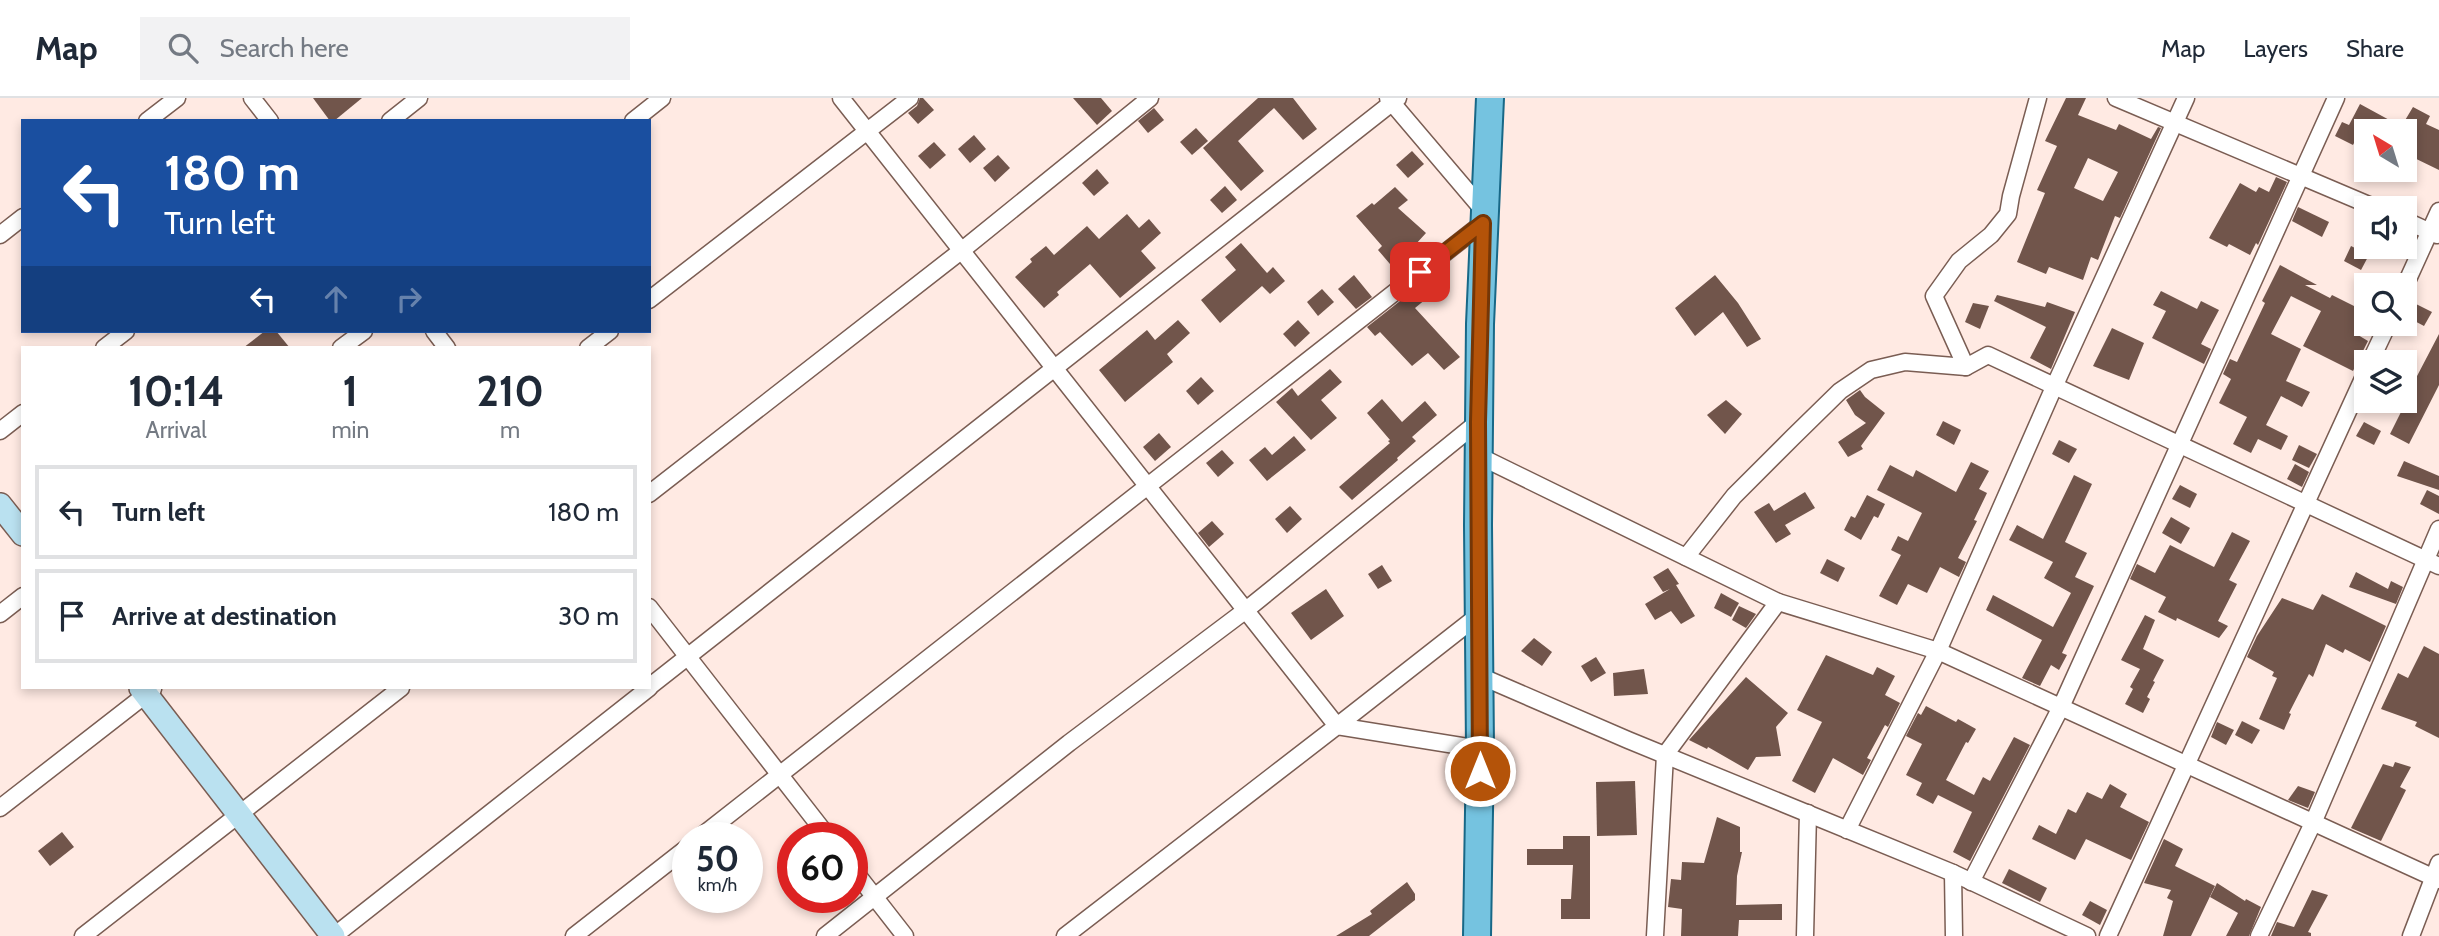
<!DOCTYPE html>
<html lang="en">
<head>
<meta charset="utf-8">
<style>
  :root { --surface:#fff; --page:#f2f2f3; --text:#1f2937; --muted:#747a83; --line:#e0e1e3 }
  body { margin:0; font-family:Cabin,sans-serif; background:var(--page); color:var(--text); height:100vh; display:flex; flex-direction:column; font-size:26px; white-space:nowrap }
  * { box-sizing:border-box; margin:0 }
  p { font-size:23px; color:var(--muted) }
  .icon { flex:none; width:38px; height:38px; fill:none; stroke:currentColor; stroke-width:2; stroke-linecap:round; stroke-linejoin:round }
  .map { position:relative; flex:1; overflow:hidden }
  .side { position:absolute; left:21px; top:248px; width:630px; height:343px; display:flex; flex-direction:column; background:var(--surface); border-radius:0px; box-shadow:0 4px 10px #0003 }
  .side>* { flex:none }
  .banner { position:absolute; left:21px; top:21px; width:630px; height:214px; border-radius:0px; box-shadow:0 4px 10px #0003; background:#1a4fa0; color:#fff; overflow:hidden }
  .needle { width:46px; rotate:322deg }
  .controls { position:absolute; left:2354px; top:21px; display:grid; gap:14px }
  .controls a { display:grid; place-items:center; width:63px; height:63px; border-radius:0px; background:var(--surface); box-shadow:0 4px 10px #0003; font-size:35px }
  .speed { position:absolute; left:672px; top:724px; display:flex; gap:14px; font-size:35px; font-weight:700; text-align:center }
  .speed>* { display:grid; place-content:center; width:91px; height:91px; border-radius:50%; background:var(--surface); box-shadow:0 4px 10px #0003; line-height:1 }
  .speed small { font-size:18px; font-weight:400 }
  .speed .limit { border:10px solid #d22; background:#fff; color:#111 }
  .pin { position:absolute; display:grid; place-items:center; width:60px; height:60px; color:#fff; margin:-30px; border-radius:14px; box-shadow:0 4px 10px #0006 }
  .me { position:absolute; width:77px; margin:-38px; rotate:0deg; stroke-linejoin:round; filter:drop-shadow(0 0 5px #0008) }
  .turn { display:flex; align-items:center; gap:24px; height:147px; padding:0 28px; font-size:32px }
  .turn .icon { width:91px; height:91px; stroke-width:2.5 }
  .turn b { display:block; font-size:49px; line-height:60px }
  .lanes { display:flex; align-items:center; height:66px; padding:0 28px; background:#0003; justify-content:center; gap:35px; direction:ltr }
  .lanes .off { opacity:.35 }
  .eta { display:flex; justify-content:space-evenly; align-items:center; height:119px; text-align:center }
  .eta b { font-size:42px; font-weight:700; line-height:49px }
  ul { padding:0; list-style:none }
  li { display:flex; align-items:center; gap:21px; height:94px; margin:0 14px 10px; padding:0 14px; border:4px solid var(--line); border-radius:0px }
  li div { flex:1 }
  li b { display:block; font-size:26px }
  li em { font-style:normal }
  header { display:flex; align-items:center; gap:42px; box-sizing:border-box; height:98px; padding:0 35px; background:var(--surface); border-bottom:2px solid var(--line) }
  header strong { font-size:33px }
  nav { display:flex; gap:38px; margin-inline-start:auto; font-size:24px }
  .search { width:490px; height:63px; background:var(--page); display:flex; align-items:center; gap:18px; box-sizing:border-box; padding:0 24px; border-radius:0px; color:var(--muted); font-size:26px }
  .map>svg:first-child { display:block }
  .building { fill:#71554b; fill-rule:evenodd }
  .lines { fill:none; stroke-linecap:round; stroke-linejoin:round }
  .street-casing { stroke:#7a5d53; stroke-width:19 }
  .secondary-casing { stroke:#7a5d53; stroke-width:26 }
  .primary-casing { stroke:#186887; stroke-width:30 }
  .street { stroke:#fff; stroke-width:16 }
  .secondary { stroke:#bae1f0; stroke-width:23 }
  .primary { stroke:#75c3e0; stroke-width:26 }
  .route-casing { stroke:#753606; stroke-width:18 }
  .route { stroke:#b45309; stroke-width:12 }
</style>
</head>
<body>
<header>
<strong>Map</strong>
<div class="search"><svg class="icon" aria-label="search" viewBox="0 0 24 24"><circle cx="10" cy="10" r="6"/><path d="M15 15l6 6"/></svg>Search here</div>
<nav><a>Map</a><a>Layers</a><a>Share</a></nav>
</header>
<div class="map">
<svg width="2439" height="838" viewBox="0 0 2439 838">
  <rect width="100%" height="100%" fill="#ffeae3"/>
  <g class="building">
    <path d="M313,0H362L334,23H330Z"/>
    <path d="M920,0H923L934,12L918,26L908,15L917,8Z"/>
    <path d="M1073,0H1101L1112,13L1097,27Z"/>
    <path d="M1258,0H1293L1317,31L1303,42L1274,10L1238,43L1264,73L1241,93L1203,50Z"/>
    <path d="M2066,0H2086L2078,17L2116,32L2119,26L2151,41L2158,29L2161,30L2120,120L2115,118L2098,162L2091,159L2083,182L2049,169L2046,176L2017,164L2045,95L2037,92L2057,48L2045,43ZM2088,60L2118,74L2103,103L2074,90Z"/>
    <path d="M2360,6L2404,30V24L2413,9L2430,18L2426,26L2439,32V72L2404,55V33H2360L2353,47L2335,38L2342,24L2349,27Z"/>
    <path d="M1154,10L1164,22L1148,35L1138,23Z"/>
    <path d="M1196,30L1208,43L1192,57L1180,44Z"/>
    <path d="M974,37L986,51L970,65L958,51Z"/>
    <path d="M934,44L946,57L930,71L918,58Z"/>
    <path d="M1412,53L1424,66L1408,80L1396,67Z"/>
    <path d="M998,57L1010,70L995,84L983,70Z"/>
    <path d="M1097,71L1109,85L1094,98L1082,85Z"/>
    <path d="M2276,79L2287,84L2258,147L2256,145L2250,157L2229,146L2227,149L2209,140L2240,85L2256,94L2259,89L2269,94Z"/>
    <path d="M1225,88L1237,102L1222,115L1210,102Z"/>
    <path d="M1395,89L1408,102L1398,110L1426,135L1415,147L1414,145L1390,166L1378,152L1382,148L1356,118L1372,105L1374,107Z"/>
    <path d="M2298,109L2329,124L2322,139L2292,123Z"/>
    <path d="M1127,116L1139,130L1149,121L1161,135L1141,153L1156,170L1120,200L1090,166L1057,194L1059,197L1044,210L1015,179L1032,164L1030,161L1046,148L1054,157L1087,128L1099,141Z"/>
    <path d="M1241,145L1267,175L1273,169L1285,183L1270,196L1262,188L1220,225L1201,202L1236,172L1225,159Z"/>
    <path d="M2351,148L2369,157L2361,172L2344,163Z"/>
    <path d="M2280,167L2317,187H2305L2330,200L2332,197L2366,214V221L2358,237L2368,243L2353,273L2303,248L2321,213L2291,198L2271,236L2301,251L2286,283L2310,294L2302,309L2281,298L2266,327L2288,338L2281,352L2258,341L2251,355L2233,346L2247,319L2219,305L2231,281L2223,276L2230,261L2237,264L2265,205L2262,203Z"/>
    <path d="M1354,177L1372,199L1356,211L1338,191Z"/>
    <path d="M1715,177L1738,205L1761,241L1747,249L1723,214L1695,238L1675,210Z"/>
    <path d="M1423,185L1432,196L1415,210L1460,259L1444,272L1428,255L1412,268L1380,234L1375,238L1367,229Z"/>
    <path d="M1322,191L1334,204L1318,218L1307,204Z"/>
    <path d="M2161,193L2197,211L2201,203L2219,212L2201,246L2211,251L2204,266L2152,240L2166,213L2153,207Z"/>
    <path d="M1997,197L2045,209L2047,204L2075,214L2051,271L2030,260L2046,229L1994,203Z"/>
    <path d="M1973,205L1989,208L1980,231L1965,224Z"/>
    <path d="M2414,205L2432,214L2424,228L2407,219Z"/>
    <path d="M1178,222L1190,235L1167,256L1173,264L1125,304L1099,272L1147,232L1155,242Z"/>
    <path d="M1298,222L1310,235L1295,249L1283,236Z"/>
    <path d="M2112,230L2144,245L2129,282L2093,268Z"/>
    <path d="M265,233H276L290,250H243Z"/>
    <path d="M2439,236V287L2409,346L2390,336L2404,308V274L2416,280Z"/>
    <path d="M1330,271L1342,284L1321,302L1337,320L1311,342L1276,304L1292,290L1298,298Z"/>
    <path d="M1201,279L1214,293L1198,307L1186,293Z"/>
    <path d="M1860,292L1865,299L1885,315L1861,348L1863,351L1848,359L1838,344L1866,325L1855,317L1846,302Z"/>
    <path d="M1382,301L1402,324L1425,303L1437,317L1412,339L1416,343L1397,360L1398,362L1352,402L1339,389L1390,345L1388,343L1390,342L1367,315Z"/>
    <path d="M1726,302L1742,316L1725,336L1707,317Z"/>
    <path d="M1943,323L1961,332L1954,347L1936,337Z"/>
    <path d="M2364,324L2381,333L2374,347L2356,338Z"/>
    <path d="M1159,335L1171,349L1155,363L1143,349Z"/>
    <path d="M1294,338L1306,352L1267,383L1249,362L1265,349L1272,357Z"/>
    <path d="M2059,342L2077,351L2069,365L2052,356Z"/>
    <path d="M2299,347L2317,356L2309,370L2292,362Z"/>
    <path d="M1222,352L1234,365L1218,379L1206,365Z"/>
    <path d="M2404,363L2439,378V392L2397,378Z"/>
    <path d="M1971,364L1989,373L1979,391L1987,395L1974,422L1977,423L1958,460L1966,464L1959,479L1940,469L1927,495L1908,486L1897,507L1879,498L1901,457L1891,452L1898,438L1908,443L1922,415L1877,392L1890,367L1913,379L1916,372L1956,394Z"/>
    <path d="M2295,366L2309,374L2302,389L2287,381Z"/>
    <path d="M2074,377L2092,386L2065,444L2087,455L2075,479L2094,488L2062,555L2067,557L2059,572L2051,567L2040,588L2022,580L2042,542L1986,512L1993,497L2053,529L2071,495L2044,480L2053,464L2009,442L2017,427L2043,441Z"/>
    <path d="M2180,387L2197,396L2190,410L2172,401Z"/>
    <path d="M2427,392L2439,398V416L2420,406Z"/>
    <path d="M1805,394L1815,410L1785,427L1791,436L1776,445L1754,414L1769,405L1774,413Z"/>
    <path d="M1867,397L1885,406L1878,420L1874,418L1861,442L1844,432L1851,418L1855,420Z"/>
    <path d="M1290,408L1302,421L1287,435L1275,421Z"/>
    <path d="M2171,419L2190,430L2181,446L2162,435Z"/>
    <path d="M1212,423L1224,436L1209,449L1198,435Z"/>
    <path d="M2232,434L2250,443L2229,482L2237,486L2218,523L2228,528L2219,540L2177,520L2176,523L2158,514L2166,499L2130,481L2137,466L2155,475L2170,447L2214,469Z"/>
    <path d="M1827,461L1845,470L1838,484L1820,475Z"/>
    <path d="M1382,467L1392,483L1378,491L1368,476Z"/>
    <path d="M1668,470L1679,486L1676,487L1695,518L1681,526L1671,513L1655,522L1645,506L1670,491L1663,494L1653,479Z"/>
    <path d="M2356,474L2388,491L2391,483L2403,489L2396,506L2349,489Z"/>
    <path d="M1326,491L1344,518L1311,542L1291,515Z"/>
    <path d="M1721,495L1739,505L1731,519L1714,510Z"/>
    <path d="M2322,496L2386,528L2370,564L2345,551L2343,555L2326,546L2313,579L2309,576L2289,615L2291,616L2284,632L2259,621L2277,580L2272,578L2274,574L2247,559L2257,538L2282,500L2313,512Z"/>
    <path d="M1739,508L1756,516L1746,530L1732,522Z"/>
    <path d="M2145,517L2155,522L2143,551L2164,562L2153,583L2155,584L2147,599L2150,601L2143,615L2125,606L2133,591L2130,589L2140,571L2121,562Z"/>
    <path d="M1534,540L1552,554L1542,568L1521,553Z"/>
    <path d="M2424,548L2439,556V640L2415,628L2417,624L2381,611L2398,575L2408,580Z"/>
    <path d="M1826,557L1873,577L1877,569L1895,578L1885,597L1900,605L1888,629L1885,627L1867,660L1871,662L1863,677L1833,660L1815,695L1792,683L1822,624L1797,612Z"/>
    <path d="M1596,559L1606,575L1591,584L1581,568Z"/>
    <path d="M1644,571L1648,596L1614,598L1613,575Z"/>
    <path d="M1746,579L1788,615L1776,629L1781,658L1756,659L1748,672L1708,649L1707,651L1689,642Z"/>
    <path d="M1926,608L1956,624L1958,621L1976,631L1968,645L1966,644L1946,682L1974,697L1983,679L1990,683L2014,639L2030,647L1970,763L1953,754L1972,714L1938,697L1933,706L1916,697L1922,685L1906,677L1922,646L1906,638L1918,615L1921,617Z"/>
    <path d="M2242,623L2260,632L2252,646L2235,637Z"/>
    <path d="M2217,624L2234,632L2226,647L2211,639Z"/>
    <path d="M2395,664L2411,669L2400,689L2406,692L2381,743L2351,730L2383,666L2393,669Z"/>
    <path d="M1635,683L1637,737L1597,738L1596,684Z"/>
    <path d="M2110,686L2127,696L2120,709L2149,724L2131,762L2086,741L2075,762L2032,741L2039,727L2056,736L2068,711L2076,715L2087,694L2102,701Z"/>
    <path d="M2298,688L2315,694L2308,710L2288,702Z"/>
    <path d="M1717,719L1740,729V754H1742L1737,778L1736,807L1782,806V822H1739L1738,838H1681L1682,811L1668,809L1671,781L1681,782L1682,764L1704,765Z"/>
    <path d="M62,734L74,749L50,768L38,753Z"/>
    <path d="M1563,738H1590V821H1561V801H1571L1573,767H1527V751H1563Z"/>
    <path d="M2164,741L2183,751L2175,768L2215,788L2191,838H2163L2173,803L2167,800L2171,792L2144,785Z"/>
    <path d="M2009,771L2047,790L2040,804L2002,785Z"/>
    <path d="M1407,784L1415,796V802L1369,838H1336L1372,816L1370,813Z"/>
    <path d="M2217,785L2245,803L2246,801L2261,809L2249,838H2226L2238,815L2210,799Z"/>
    <path d="M2312,792L2328,797L2308,834L2311,835V838H2271L2277,824L2294,829Z"/>
    <path d="M2090,803L2107,812L2100,827L2082,817Z"/>
  </g>
  <g class="lines">
    <defs>
      <g id="street">
        <path d="M252,0L270,23"/>
        <path d="M841,0L1337,628L1480,516"/>
        <path d="M1388,0L1484,113"/>
        <path d="M2116,0L2376,110"/>
        <path d="M147,23L177,0"/>
        <path d="M390,23L419,0"/>
        <path d="M633,23L662,0"/>
        <path d="M2404,122L2437,137"/>
        <path d="M0,137L23,119"/>
        <path d="M2404,190L2439,113"/>
        <path d="M649,202L910,0"/>
        <path d="M434,233L447,250"/>
        <path d="M104,250L126,233"/>
        <path d="M341,250L364,233"/>
        <path d="M588,250L610,233"/>
        <path d="M2370,264L2388,226"/>
        <path d="M1966,269L1934,198L1959,163L1991,137L2008,116L2011,98L2038,0"/>
        <path d="M0,333L23,315"/>
        <path d="M1479,358L1778,504"/>
        <path d="M649,396L961,153L1150,0"/>
        <path d="M1686,459L1734,398L1793,339L1840,293L1871,272L1905,264L1966,269L1988,257L2439,468"/>
        <path d="M649,509L829,740"/>
        <path d="M0,516L23,498"/>
        <path d="M1480,578L1628,642L1953,775L2087,838"/>
        <path d="M649,589L1398,0"/>
        <path d="M0,710L153,591"/>
        <path d="M1847,732L1938,553L2054,289L2186,0"/>
        <path d="M699,740L1483,125"/>
        <path d="M852,770L905,838"/>
        <path d="M1953,775L1954,838"/>
        <path d="M1971,784L2061,609L2336,0"/>
        <path d="M83,838L401,590"/>
        <path d="M334,838L649,590"/>
        <path d="M574,838L688,749"/>
        <path d="M825,838L1069,645L1246,512L1478,324"/>
        <path d="M1065,838L1337,628L1480,651"/>
        <path d="M1655,838L1665,657L1778,504L1938,553L2439,782"/>
        <path d="M1805,838L1808,715"/>
        <path d="M2108,838L2366,274"/>
        <path d="M2259,838L2313,725L2439,431"/>
        <path d="M2411,838L2439,765"/>
      </g>
      <g id="secondary">
        <path d="M0,407L23,436"/>
        <path d="M141,590L333,838"/>
      </g>
      <path id="primary" d="M1477,838L1480,651L1478,427L1480,226L1490,0"/>
    </defs>
    <use href="#street" class="street-casing"/>
    <use href="#secondary" class="secondary-casing"/>
    <use href="#primary" class="primary-casing"/>
    <use href="#street" class="street"/>
    <use href="#secondary" class="secondary"/>
    <use href="#primary" class="primary"/>
  </g>
  <g class="lines">
    <defs>
      <path id="route" d="M1420,174L1483,125L1478,324L1480,673"/>
    </defs>
    <use href="#route" class="route-casing"/>
    <use href="#route" class="route"/>
  </g>
</svg>
<div class="controls">
<a><svg class="needle" viewBox="-14 -14 28 28"><path d="M0-13l5 13h-10z" fill="#e53935"/><path d="M0 13l5-13h-10z" fill="#747a83"/></svg></a>
<a><svg class="icon" aria-label="sound" viewBox="0 0 24 24"><path d="M4 9h4l5-4v14l-5-4H4zM17 9q2 3 0 6"/></svg></a>
<a><svg class="icon" aria-label="search" viewBox="0 0 24 24"><circle cx="10" cy="10" r="6"/><path d="M15 15l6 6"/></svg></a>
<a><svg class="icon" aria-label="layers" viewBox="0 0 24 24"><path d="M12 4l9 5-9 5-9-5zM3 14l9 5 9-5"/></svg></a>
</div>
<div class="speed"><div>50<small>km/h</small></div><div class="limit">60</div></div>
<div class="pin" style="left:1420px;top:174px;background:#d93025"><svg class="icon" aria-label="arrive" viewBox="0 0 24 24"><path d="M6 21V4h12l-3 4 3 4H6"/></svg></div>
<svg class="me" style="left:1480px;top:673px" viewBox="-20 -20 40 40"><circle r="17" fill="#b45309" stroke="#fff" stroke-width="3"/><path d="M0-11L8 9 0 5-8 9z" fill="#fff"/></svg>
<div class="banner">
<div class="turn"><svg class="icon" aria-label="left" viewBox="0 0 24 24"><path d="M17 20v-9H6M10 6l-5 5 5 5"/></svg><div><b>180 m</b>Turn left</div></div>
<div class="lanes"><svg class="icon" aria-label="left" viewBox="0 0 24 24"><path d="M17 20v-9H6M10 6l-5 5 5 5"/></svg><svg class="icon off" aria-label="ahead" viewBox="0 0 24 24"><path d="M12 20V5M6 11l6-6 6 6"/></svg><svg class="icon off" aria-label="right" viewBox="0 0 24 24"><path d="M7 20v-9h11M14 6l5 5-5 5"/></svg></div>
</div>
<section class="side">
<div class="eta">
<div><b>10:14</b><p>Arrival</p></div>
<div><b>1</b><p>min</p></div>
<div><b>210</b><p>m</p></div>
</div>
<ul>
<li><svg class="icon" aria-label="left" viewBox="0 0 24 24"><path d="M17 20v-9H6M10 6l-5 5 5 5"/></svg><div><b>Turn left</b></div><em>180 m</em></li>
<li><svg class="icon" aria-label="arrive" viewBox="0 0 24 24"><path d="M6 21V4h12l-3 4 3 4H6"/></svg><div><b>Arrive at destination</b></div><em>30 m</em></li>
</ul>
</section>
</div>
</body>
</html>
